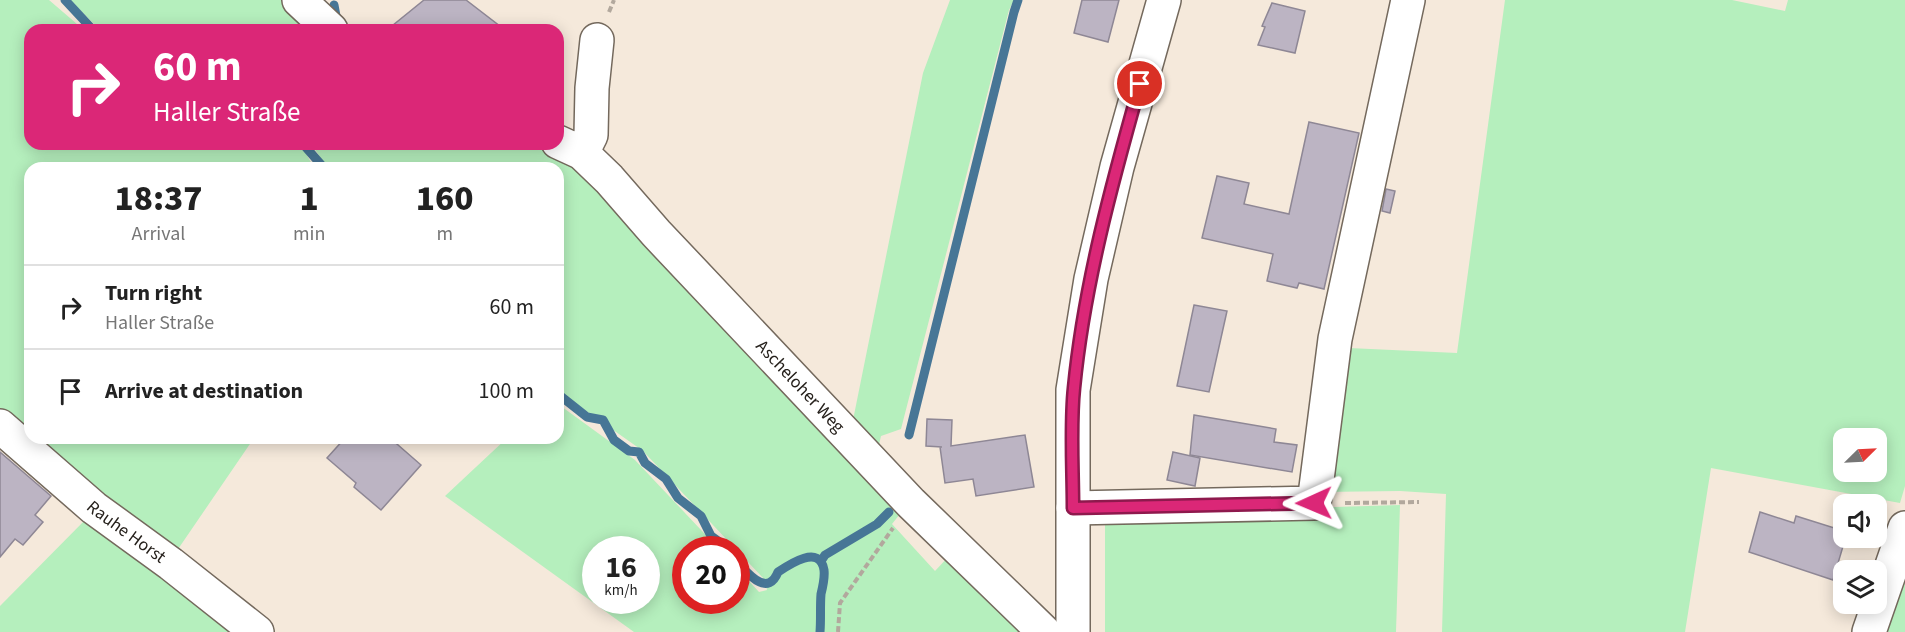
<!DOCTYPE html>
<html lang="en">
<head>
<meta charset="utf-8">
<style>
  :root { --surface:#fff; --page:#f6f6f6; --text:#222; --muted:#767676; --line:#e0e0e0 }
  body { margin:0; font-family:"Source Sans 3",sans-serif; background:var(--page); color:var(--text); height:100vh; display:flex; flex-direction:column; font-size:22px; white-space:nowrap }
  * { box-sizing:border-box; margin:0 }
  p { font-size:20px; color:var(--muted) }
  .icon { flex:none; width:33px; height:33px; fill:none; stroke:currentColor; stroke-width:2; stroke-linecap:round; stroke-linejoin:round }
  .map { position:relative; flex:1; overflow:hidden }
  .panel { position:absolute; left:24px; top:162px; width:540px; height:282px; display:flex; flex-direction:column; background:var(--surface); border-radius:18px; box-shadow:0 3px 15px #0003 }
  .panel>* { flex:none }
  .hud { position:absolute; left:24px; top:24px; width:540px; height:126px; border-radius:18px; box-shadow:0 3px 15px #0003; background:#db2777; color:#fff; overflow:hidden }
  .needle { width:39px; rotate:66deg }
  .tools { position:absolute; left:1833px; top:428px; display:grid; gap:12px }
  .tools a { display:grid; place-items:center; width:54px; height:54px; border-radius:12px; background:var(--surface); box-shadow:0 3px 15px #0003; font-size:30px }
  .speed { position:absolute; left:582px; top:536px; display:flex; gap:12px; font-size:30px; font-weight:700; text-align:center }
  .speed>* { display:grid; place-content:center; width:78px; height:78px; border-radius:50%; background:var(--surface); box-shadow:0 3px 15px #0003; line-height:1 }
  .speed small { font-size:15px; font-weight:400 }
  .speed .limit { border:9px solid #d22; background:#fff; color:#111 }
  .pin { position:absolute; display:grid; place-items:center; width:51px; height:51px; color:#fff; margin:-26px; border:3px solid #fff; border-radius:50%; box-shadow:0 2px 6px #0007 }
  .me { position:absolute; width:66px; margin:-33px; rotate:269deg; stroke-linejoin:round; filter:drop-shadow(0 0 4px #0008) }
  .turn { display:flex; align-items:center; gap:21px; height:126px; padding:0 30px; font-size:27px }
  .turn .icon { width:78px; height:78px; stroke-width:2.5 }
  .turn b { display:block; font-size:42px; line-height:51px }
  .eta { display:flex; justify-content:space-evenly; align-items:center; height:102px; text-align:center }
  .eta b { font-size:36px; font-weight:800; line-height:42px }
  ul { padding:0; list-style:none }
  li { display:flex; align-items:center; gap:18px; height:84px; padding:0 30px; border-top:2px solid var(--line) }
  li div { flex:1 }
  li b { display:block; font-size:22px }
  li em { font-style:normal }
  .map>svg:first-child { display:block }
  .green { fill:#b5efbd; fill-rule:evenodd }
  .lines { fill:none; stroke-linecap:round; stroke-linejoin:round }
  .stream { stroke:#477696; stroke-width:9 }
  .building { fill:#bcb4c3; stroke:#8e8795; stroke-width:1.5 }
  .minor-casing { stroke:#74695d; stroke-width:36 }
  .path { stroke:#b2a89d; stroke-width:4; stroke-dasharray:6 3; stroke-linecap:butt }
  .minor { stroke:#fff; stroke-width:33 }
  .route-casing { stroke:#8e194d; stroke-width:15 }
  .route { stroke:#db2777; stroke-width:10 }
  .labels { text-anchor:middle; stroke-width:5; stroke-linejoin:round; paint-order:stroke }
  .street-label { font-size:18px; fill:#26211c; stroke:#f5e9db }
</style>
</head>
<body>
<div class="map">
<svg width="1905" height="632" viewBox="0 0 1905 632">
  <rect width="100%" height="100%" fill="#f5e9db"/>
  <g class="green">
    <path d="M0,0H49L84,30H30V144H298L302,146L314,168H30V438H254L174,555L0,416Z"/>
    <path d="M70,0H284L315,30H100Z"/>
    <path d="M950,0H1014L1009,10L901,429L881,436L877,453L852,425L923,73Z"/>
    <path d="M1505,0H1732L1785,11L1788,0H1905V486L1900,503L1711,468L1685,632H1442L1446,494L1400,491L1322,492L1349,348L1457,353ZM1844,438H1876V471H1844Z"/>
    <path d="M311,144H541L550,148L604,188L904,509L892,524L935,571L950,555L1028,632H634L445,496L507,438H558V404L635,460L719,549H686V600H736L737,568L759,592L767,590L764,579L643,451L558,391V168H328ZM596,549H646V600H596Z"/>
    <path d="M1400,505L1396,632H1105V514Z"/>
    <path d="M89,516L241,632H0V606Z"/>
    <path d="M1905,576V632H1885Z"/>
  </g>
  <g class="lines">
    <g class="stream">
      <path d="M65,0L93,30"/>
      <path d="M334,5L336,16"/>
      <path d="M303,144L324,168"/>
      <path d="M558,394L587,417L603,420L614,440L629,451L639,452L645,463L666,479L678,498L701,516L711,536L729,549"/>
      <path d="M909,435L1014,12L1018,0"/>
      <path d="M736,561C746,571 767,599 778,572C790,564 820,544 824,570C825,578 823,586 821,594C820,606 821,619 820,632"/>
      <path d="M821,561L825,555L877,524L889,512"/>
    </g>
  </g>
  <g class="building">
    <path d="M424,0H466L505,30H387Z"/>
    <path d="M1082,0H1119L1108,42L1074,33Z"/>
    <path d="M1272,3L1305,11L1295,53L1258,45L1265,27L1262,26Z"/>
    <path d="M1309,122L1359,133L1324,289L1299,283L1297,288L1267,281L1273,254L1202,238L1217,176L1249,183L1244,204L1289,214Z"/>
    <path d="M1386,189L1395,191L1390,213L1382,211Z"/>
    <path d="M1194,305L1227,311L1209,392L1177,386Z"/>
    <path d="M1194,415L1276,429L1274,442L1297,445L1292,472L1190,455Z"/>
    <path d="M927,419L952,420L951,446L1025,435L1034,487L976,496L973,479L945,483L940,447H942L926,446Z"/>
    <path d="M345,438H390L421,465L381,510L354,487L356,483L327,458Z"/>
    <path d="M0,452L51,496L35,515L43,522L23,545L15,539L0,557Z"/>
    <path d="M1173,452L1200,458L1195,486L1167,480Z"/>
    <path d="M1760,512L1794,523L1796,516L1844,531V543L1833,580L1749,552Z"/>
  </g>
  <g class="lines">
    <defs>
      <g id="minor">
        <path d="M299,0L331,30"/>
        <path id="s1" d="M558,142L582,153L609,179L656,233L911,503L1044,632"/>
        <path d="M582,153L591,135L592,88L597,40"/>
        <path id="s2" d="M0,426L94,508L171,564L257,632"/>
        <path d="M1073,508L1314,503L1335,339L1408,0"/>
        <path d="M1073,632V390L1091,279L1117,167L1164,0"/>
        <path d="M1869,632L1905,528"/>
      </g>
    </defs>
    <use href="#minor" class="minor-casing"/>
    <g class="path">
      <path d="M609,12L614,0"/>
      <path d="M1345,503L1419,502"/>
      <path d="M838,632L840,603L893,528"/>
    </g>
    <use href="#minor" class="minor"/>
  </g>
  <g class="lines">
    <defs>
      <path id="route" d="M1140,84C1112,183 1084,285 1074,388C1070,426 1073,470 1073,508L1314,503"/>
    </defs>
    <use href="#route" class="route-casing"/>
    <use href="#route" class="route"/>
  </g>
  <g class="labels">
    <g class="street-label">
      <text dy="6" stroke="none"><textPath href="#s1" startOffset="346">Ascheloher Weg</textPath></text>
      <text dy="6" stroke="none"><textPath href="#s2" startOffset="165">Rauhe Horst</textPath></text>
    </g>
  </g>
</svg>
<div class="tools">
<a><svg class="needle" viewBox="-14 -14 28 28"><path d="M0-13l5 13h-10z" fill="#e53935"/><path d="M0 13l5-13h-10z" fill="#767676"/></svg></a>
<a><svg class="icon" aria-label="sound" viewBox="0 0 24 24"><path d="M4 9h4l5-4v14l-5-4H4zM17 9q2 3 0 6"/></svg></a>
<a><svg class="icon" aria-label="layers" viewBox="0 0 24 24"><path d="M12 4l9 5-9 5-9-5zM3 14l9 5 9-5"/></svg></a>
</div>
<div class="speed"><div>16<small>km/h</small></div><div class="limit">20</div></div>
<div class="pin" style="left:1140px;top:84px;background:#d93025"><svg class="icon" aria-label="arrive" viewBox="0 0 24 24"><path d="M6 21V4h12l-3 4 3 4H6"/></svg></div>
<svg class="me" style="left:1314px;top:503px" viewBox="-20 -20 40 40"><path d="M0-17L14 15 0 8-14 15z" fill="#db2777" stroke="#fff" stroke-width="4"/></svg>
<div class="hud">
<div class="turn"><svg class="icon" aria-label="right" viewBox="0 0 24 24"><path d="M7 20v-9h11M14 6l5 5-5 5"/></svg><div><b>60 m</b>Haller Straße</div></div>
</div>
<section class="panel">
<div class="eta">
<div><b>18:37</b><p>Arrival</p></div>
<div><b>1</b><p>min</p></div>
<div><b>160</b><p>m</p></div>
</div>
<ul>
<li><svg class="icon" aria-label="right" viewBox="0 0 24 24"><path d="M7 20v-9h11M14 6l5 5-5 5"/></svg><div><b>Turn right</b><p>Haller Straße</p></div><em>60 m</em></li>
<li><svg class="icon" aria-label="arrive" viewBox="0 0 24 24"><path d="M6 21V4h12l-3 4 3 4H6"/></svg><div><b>Arrive at destination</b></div><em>100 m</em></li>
</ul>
</section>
</div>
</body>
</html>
